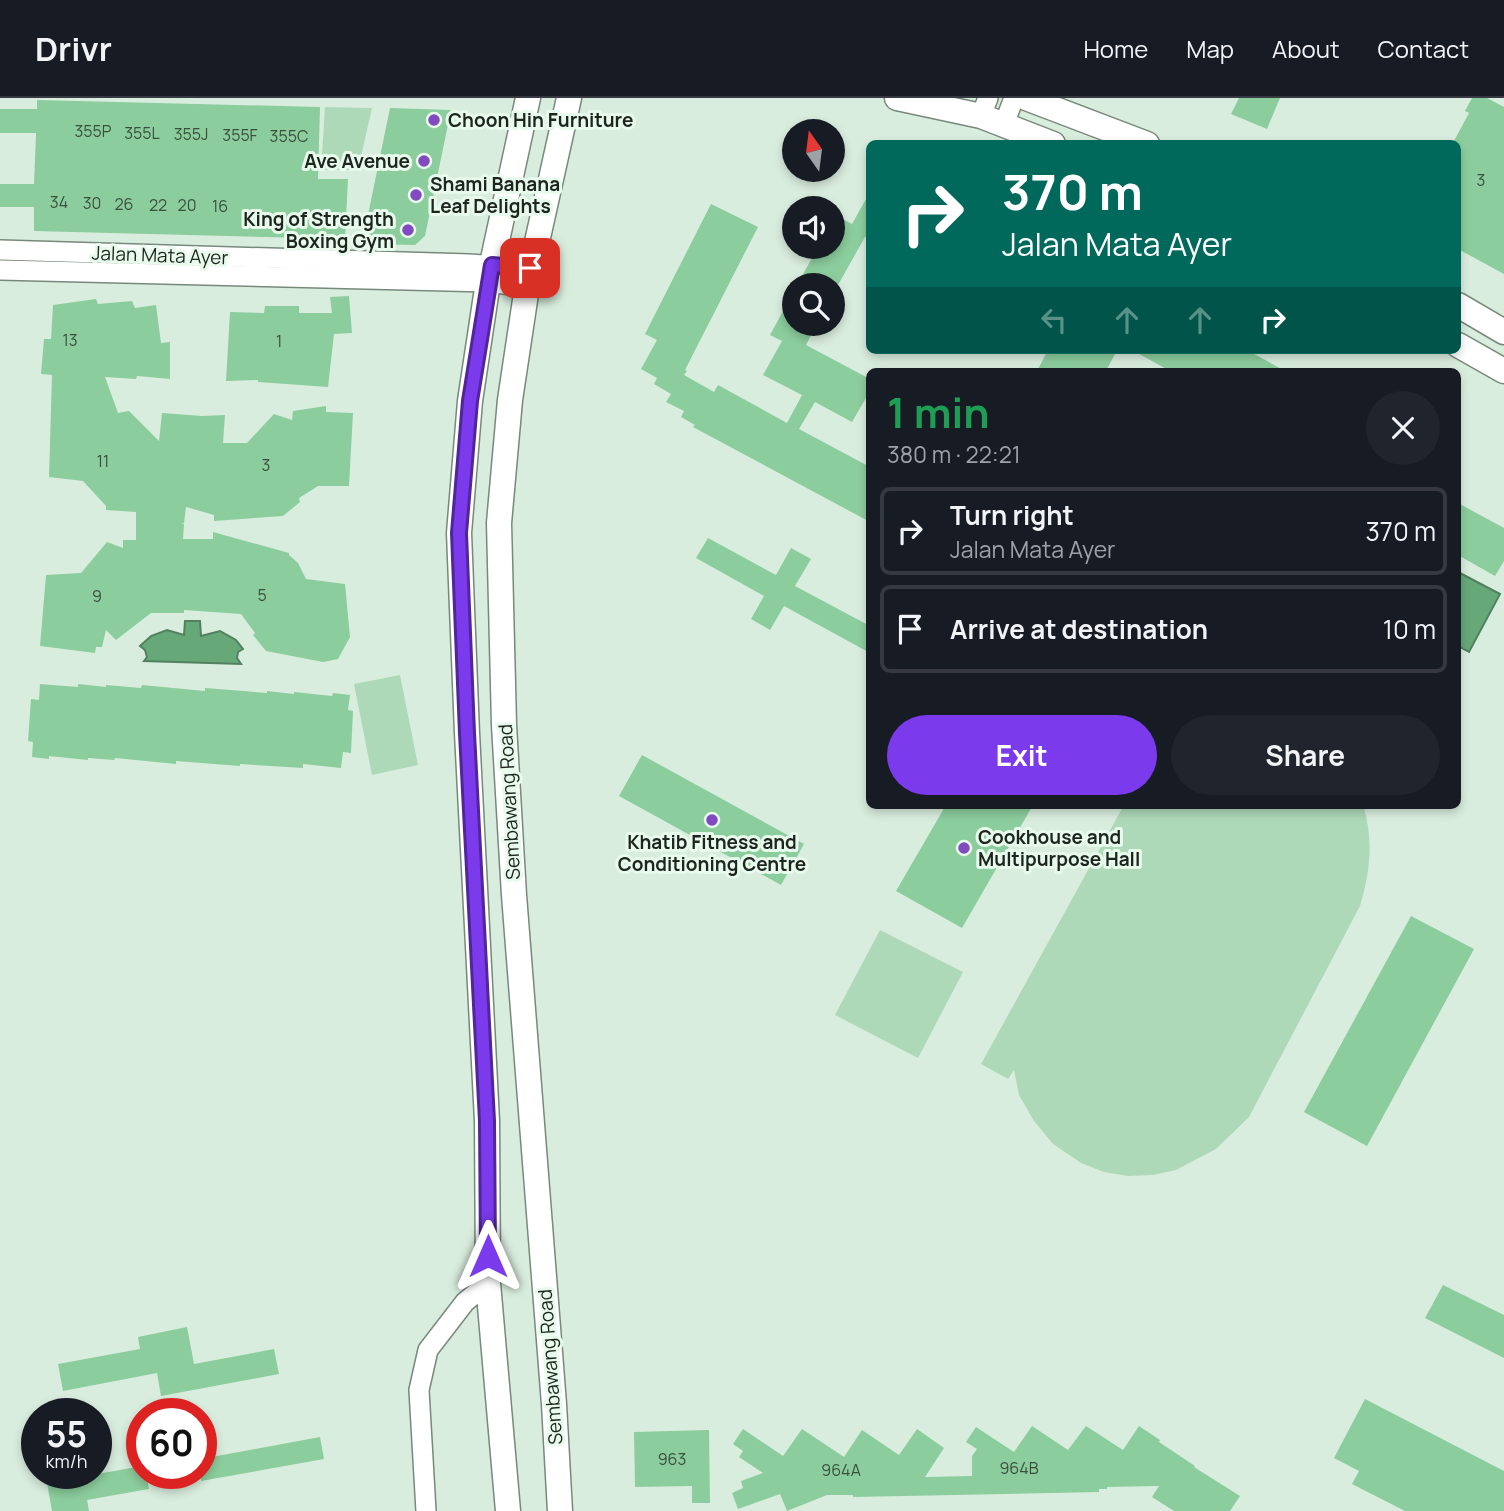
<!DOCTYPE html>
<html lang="en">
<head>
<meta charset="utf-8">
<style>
  :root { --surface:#171b24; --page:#20242c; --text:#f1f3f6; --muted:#9ea1a6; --line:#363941; --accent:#7c3aed }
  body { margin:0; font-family:Manrope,sans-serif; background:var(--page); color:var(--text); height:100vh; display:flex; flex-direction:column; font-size:26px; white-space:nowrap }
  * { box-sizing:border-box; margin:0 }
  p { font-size:23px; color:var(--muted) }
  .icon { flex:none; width:38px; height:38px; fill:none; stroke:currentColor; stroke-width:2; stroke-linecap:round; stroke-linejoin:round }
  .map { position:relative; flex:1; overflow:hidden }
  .drawer { position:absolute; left:866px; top:270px; width:595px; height:441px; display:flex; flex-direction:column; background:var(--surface); border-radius:10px; box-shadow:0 4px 10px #0003 }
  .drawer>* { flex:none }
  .banner { position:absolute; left:866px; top:42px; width:595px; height:214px; border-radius:10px; box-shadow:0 4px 10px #0003; background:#00695c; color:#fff; overflow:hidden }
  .needle { width:46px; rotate:346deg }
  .tools { position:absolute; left:782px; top:21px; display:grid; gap:14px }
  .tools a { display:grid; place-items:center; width:63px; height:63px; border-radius:50%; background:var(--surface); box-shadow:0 4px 10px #0003; font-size:35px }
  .speed { position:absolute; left:21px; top:1300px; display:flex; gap:14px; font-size:35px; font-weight:700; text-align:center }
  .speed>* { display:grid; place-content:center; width:91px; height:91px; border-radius:50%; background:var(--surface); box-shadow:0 4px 10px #0003; line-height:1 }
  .speed small { font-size:18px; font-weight:400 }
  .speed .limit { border:10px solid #d22; background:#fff; color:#111 }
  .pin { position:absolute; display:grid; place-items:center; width:60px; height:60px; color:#fff; margin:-30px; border-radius:14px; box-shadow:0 4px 10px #0006 }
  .me { position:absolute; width:77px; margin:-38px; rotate:0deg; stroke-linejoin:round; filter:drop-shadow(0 0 5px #0008) }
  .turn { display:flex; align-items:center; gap:24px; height:147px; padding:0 21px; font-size:32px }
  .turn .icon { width:91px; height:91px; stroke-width:2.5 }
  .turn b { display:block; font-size:49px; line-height:60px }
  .lanes { display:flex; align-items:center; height:66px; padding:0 21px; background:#0003; justify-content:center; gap:35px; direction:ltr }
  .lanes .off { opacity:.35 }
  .round { display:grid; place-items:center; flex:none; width:74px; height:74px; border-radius:37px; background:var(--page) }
  .head { display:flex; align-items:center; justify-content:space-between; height:119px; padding:0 21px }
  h1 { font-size:42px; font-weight:700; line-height:52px; color:#1e9e55 }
  .primary-button { display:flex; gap:14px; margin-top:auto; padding:14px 21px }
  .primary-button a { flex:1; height:80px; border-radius:42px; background:var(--accent); color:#fff; font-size:28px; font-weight:700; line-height:80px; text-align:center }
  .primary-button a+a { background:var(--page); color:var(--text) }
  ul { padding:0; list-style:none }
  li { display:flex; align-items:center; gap:21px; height:88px; margin:0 14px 10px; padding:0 7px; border:4px solid var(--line); border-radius:10px }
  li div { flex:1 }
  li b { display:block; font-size:26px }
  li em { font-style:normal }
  header { display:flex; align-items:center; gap:42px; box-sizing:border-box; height:98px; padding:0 35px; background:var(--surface); border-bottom:2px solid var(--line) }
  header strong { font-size:33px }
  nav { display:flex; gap:38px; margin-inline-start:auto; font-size:24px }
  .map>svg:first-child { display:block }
  .green { fill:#aed9b8 }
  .water { fill:#67a879; stroke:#51815e; stroke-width:2 }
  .building { fill:#8ccd9d }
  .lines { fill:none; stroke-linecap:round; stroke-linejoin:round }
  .minor-casing { stroke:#77897b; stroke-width:22 }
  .major-casing { stroke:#77897b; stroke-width:27 }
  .minor { stroke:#fff; stroke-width:19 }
  .major { stroke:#fff; stroke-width:24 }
  .route-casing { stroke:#51269a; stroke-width:18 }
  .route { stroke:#7c3aed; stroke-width:12 }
  .poi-dot { fill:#814ac1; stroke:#e7faeb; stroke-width:2.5 }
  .labels { text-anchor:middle; stroke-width:6; stroke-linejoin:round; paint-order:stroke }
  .number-label { font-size:16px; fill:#3a4f3e }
  .poi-label { font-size:19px; font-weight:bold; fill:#1e251f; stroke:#e7faeb; text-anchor:start }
  .street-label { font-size:19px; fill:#1e251f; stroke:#e7faeb }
</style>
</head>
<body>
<header>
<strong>Drivr</strong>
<nav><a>Home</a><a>Map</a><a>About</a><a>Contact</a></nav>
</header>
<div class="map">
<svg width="1504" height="1413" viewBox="0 0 1504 1413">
  <rect width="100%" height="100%" fill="#d9edde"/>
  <g class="green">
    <path d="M325,9L372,10L358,72H321Z"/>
    <path d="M400,577L418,667L372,677L354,586Z"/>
    <path d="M1124,707H1363C1374,741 1370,775 1360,808L1249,1019L1216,1051L1176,1072L1153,1077L1128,1078L1104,1074L1081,1065L1053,1046L1034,1023L1019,997L1014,972L1008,981L981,966Z"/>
    <path d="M880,832L963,874L918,960L835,917Z"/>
  </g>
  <g class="water">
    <path d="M1458,474L1500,496L1469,554L1458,548Z"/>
    <path d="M185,523H200L201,538L220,533L236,542L243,551L238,554L237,560L241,566L144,563L147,559L145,552L140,548L151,538L167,532L184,537Z"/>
  </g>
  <g class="building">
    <path d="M1239,0H1280L1267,31L1231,16Z"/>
    <path d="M1472,0H1487L1504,9V176L1458,151V45L1454,43L1469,15L1465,13Z"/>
    <path d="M37,2L320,9L318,81H348L345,141L34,133V109H0V86H34L36,35H0V11H37Z"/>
    <path d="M390,10L451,12L425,138L415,147L362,146Z"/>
    <path d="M870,94V141L865,139L838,187H797L818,149H833V116L852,126Z"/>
    <path d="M711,106L758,129L685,272L687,273L684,277L714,294L718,287L787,325L802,297L763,277L782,243L770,237L794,193V226H817L806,247L870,281V293L852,324L815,304L799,331L870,369V424L693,329L695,327L681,319L684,313L666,304L671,296L654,286L657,280L641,271L657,242L645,236Z"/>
    <path d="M349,198L352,235L334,236L328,289L258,284V282L226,283L230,214L264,215L265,208H299V215H332L330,199Z"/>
    <path d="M96,201L98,206L132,203L135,210L156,207L161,245L170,244V281L137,278L136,281L105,279L118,315L129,313L159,343L162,315L202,318L225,317L223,345H247L274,316L292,322L293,313L326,308V314L353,315L349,388H318L299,400L300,404L283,418L214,423V417L186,409L184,425H181L184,426L183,441H213V434L289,455V457L298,465L306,481L345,486L350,539L338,561L323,564L266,553L253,537L255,535L241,516L184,512V515H151L116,542L106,532L102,549H96L95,555L40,548L46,477L81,475L107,444L123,450V442H136V414L106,412V408L83,383L49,379L52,277L41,276L44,241H51L53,207Z"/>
    <path d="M1048,252H1117L1106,273H1037Z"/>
    <path d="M1132,252H1247L1285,273H1170Z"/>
    <path d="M1458,405L1504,430V463L1495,478L1458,457Z"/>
    <path d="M708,440L776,477L791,450L811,461L795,488L870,528V555L784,508L770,532L751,521L764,498L696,460Z"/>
    <path d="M40,586L78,589V586L106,589V587L141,590L142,587L205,593V590L267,595V593L294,596V594L332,598L333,595L350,597L348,612L353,613L351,655L343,654L341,670L303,666V670L240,666V668L176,663V666L115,660L114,662L88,660V662L49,658V661L32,659L33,644L28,643L31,601L39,602Z"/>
    <path d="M642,657L804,746L781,787L619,698Z"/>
    <path d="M946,707H1033L962,830L896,793Z"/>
    <path d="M1411,818L1474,851L1367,1048L1304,1014Z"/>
    <path d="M1443,1187L1504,1217V1260L1425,1220Z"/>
    <path d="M187,1229L194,1266L274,1251L279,1276L161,1298L157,1275L63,1293L58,1266L140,1251L138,1239Z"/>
    <path d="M1365,1301L1504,1373V1413H1405L1352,1386L1359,1373L1334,1360Z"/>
    <path d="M1032,1328L1068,1352L1086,1328L1123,1352L1139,1328L1160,1342L1159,1344L1195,1368L1194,1369L1240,1398L1230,1413H1174L1152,1399L1159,1388L1107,1389V1391H1099V1394L853,1399V1397H827L787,1413L780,1396L738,1411L732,1395L743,1390L741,1383L763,1375L739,1359L743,1353L733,1346L743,1331L783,1358L802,1331L844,1359L862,1332L899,1357L917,1331L944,1350L925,1379L972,1378V1358L977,1351L966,1344L976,1329L1014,1354Z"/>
    <path d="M709,1332L710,1405H692V1388L635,1389L634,1334Z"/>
    <path d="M320,1339L324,1361L201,1383V1361Z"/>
    <path d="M142,1368V1376H146L149,1391L87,1402L89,1413H52L47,1385Z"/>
  </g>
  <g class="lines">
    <defs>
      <g id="minor">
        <path d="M981,18L988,0"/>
        <path d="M1004,26L1014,0"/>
        <path d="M0,152L469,166L530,170"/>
        <path d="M0,172L488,184L527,189"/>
        <path d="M426,1413L419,1292L428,1252L465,1204L488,1185"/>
      </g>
      <g id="major">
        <path d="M897,0L981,18L1053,46"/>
        <path d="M1026,0L1147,46"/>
        <path d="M1458,207L1504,234"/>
        <path d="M1458,247L1504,273"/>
        <path d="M508,1413L488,1185L487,1023L467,635L459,435L470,303L488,184L528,0"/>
        <path d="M560,1413L554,1306L514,797L504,627L499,425L510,302L527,189L569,0"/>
      </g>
    </defs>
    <use href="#minor" class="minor-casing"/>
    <use href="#major" class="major-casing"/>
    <use href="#minor" class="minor"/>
    <use href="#major" class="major"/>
  </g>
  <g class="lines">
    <defs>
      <path id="route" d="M488,1158L487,1023L467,635L459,435L470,303L492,167L530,170"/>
    </defs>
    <use href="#route" class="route-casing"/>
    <use href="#route" class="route"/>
  </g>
  <g class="poi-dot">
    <circle cx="434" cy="22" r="7"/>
    <circle cx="424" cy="63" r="7"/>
    <circle cx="416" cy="97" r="7"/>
    <circle cx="408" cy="132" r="7"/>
    <circle cx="712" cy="722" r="7"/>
    <circle cx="964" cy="750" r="7"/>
  </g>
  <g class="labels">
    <g class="number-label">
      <text x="93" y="39">355P</text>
      <text x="142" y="41">355L</text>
      <text x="191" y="42">355J</text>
      <text x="240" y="43">355F</text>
      <text x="289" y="44">355C</text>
      <text x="1481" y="88">3</text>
      <text x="59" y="110">34</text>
      <text x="92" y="111">30</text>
      <text x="124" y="112">26</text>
      <text x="158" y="113">22</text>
      <text x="187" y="113">20</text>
      <text x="220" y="114">16</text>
      <text x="70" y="248">13</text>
      <text x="279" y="249">1</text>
      <text x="103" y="369">11</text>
      <text x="266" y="373">3</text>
      <text x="262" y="503">5</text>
      <text x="97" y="504">9</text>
      <text x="672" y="1367">963</text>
      <text x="1019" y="1376">964B</text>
      <text x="841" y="1378">964A</text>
    </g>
    <g class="poi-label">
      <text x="448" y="29">Choon Hin Furniture</text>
      <text x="410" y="70" text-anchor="end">Ave Avenue</text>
      <text x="430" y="93">Shami Banana<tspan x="430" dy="22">Leaf Delights</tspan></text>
      <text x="394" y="128" text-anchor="end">King of Strength<tspan x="394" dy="22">Boxing Gym</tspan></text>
      <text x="978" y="746">Cookhouse and<tspan x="978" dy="22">Multipurpose Hall</tspan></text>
      <text x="712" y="751" text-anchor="middle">Khatib Fitness and<tspan x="712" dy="22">Conditioning Centre</tspan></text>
    </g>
    <g class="street-label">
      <text transform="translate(160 157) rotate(2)" y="7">Jalan Mata Ayer</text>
      <text transform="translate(509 704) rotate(-93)" y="7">Sembawang Road</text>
      <text transform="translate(550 1269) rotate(-94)" y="7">Sembawang Road</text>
    </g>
  </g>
</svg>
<div class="tools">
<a><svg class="needle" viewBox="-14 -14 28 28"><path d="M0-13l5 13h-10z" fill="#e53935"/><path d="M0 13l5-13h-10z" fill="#9ea1a6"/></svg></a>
<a><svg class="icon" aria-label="sound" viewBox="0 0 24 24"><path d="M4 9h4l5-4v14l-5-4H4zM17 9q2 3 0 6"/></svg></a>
<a><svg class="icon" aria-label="search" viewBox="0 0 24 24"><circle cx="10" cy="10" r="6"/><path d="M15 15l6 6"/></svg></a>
</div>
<div class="speed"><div>55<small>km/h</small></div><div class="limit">60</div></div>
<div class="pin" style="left:530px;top:170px;background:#d93025"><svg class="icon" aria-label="arrive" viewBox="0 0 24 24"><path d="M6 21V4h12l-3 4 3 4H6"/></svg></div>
<svg class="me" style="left:488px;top:1158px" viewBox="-20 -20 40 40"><path d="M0-17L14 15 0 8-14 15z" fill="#7c3aed" stroke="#fff" stroke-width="4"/></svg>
<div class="banner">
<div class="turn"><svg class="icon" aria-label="right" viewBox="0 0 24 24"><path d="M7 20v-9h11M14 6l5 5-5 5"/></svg><div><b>370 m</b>Jalan Mata Ayer</div></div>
<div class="lanes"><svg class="icon off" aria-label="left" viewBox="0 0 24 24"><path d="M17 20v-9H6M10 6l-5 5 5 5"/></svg><svg class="icon off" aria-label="ahead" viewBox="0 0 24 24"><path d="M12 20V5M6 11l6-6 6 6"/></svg><svg class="icon off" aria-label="ahead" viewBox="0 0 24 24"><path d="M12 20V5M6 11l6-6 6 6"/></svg><svg class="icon" aria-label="right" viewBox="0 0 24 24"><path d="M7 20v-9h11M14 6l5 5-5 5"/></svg></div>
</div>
<section class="drawer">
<div class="head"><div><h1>1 min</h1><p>380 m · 22:21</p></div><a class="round"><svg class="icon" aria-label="close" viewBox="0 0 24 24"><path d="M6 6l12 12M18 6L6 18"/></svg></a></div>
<ul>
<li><svg class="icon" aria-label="right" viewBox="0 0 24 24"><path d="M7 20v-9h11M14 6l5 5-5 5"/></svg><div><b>Turn right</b><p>Jalan Mata Ayer</p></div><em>370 m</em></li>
<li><svg class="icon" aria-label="arrive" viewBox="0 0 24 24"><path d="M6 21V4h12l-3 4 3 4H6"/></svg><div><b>Arrive at destination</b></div><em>10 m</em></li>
</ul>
<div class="primary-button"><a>Exit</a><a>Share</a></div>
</section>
</div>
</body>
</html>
